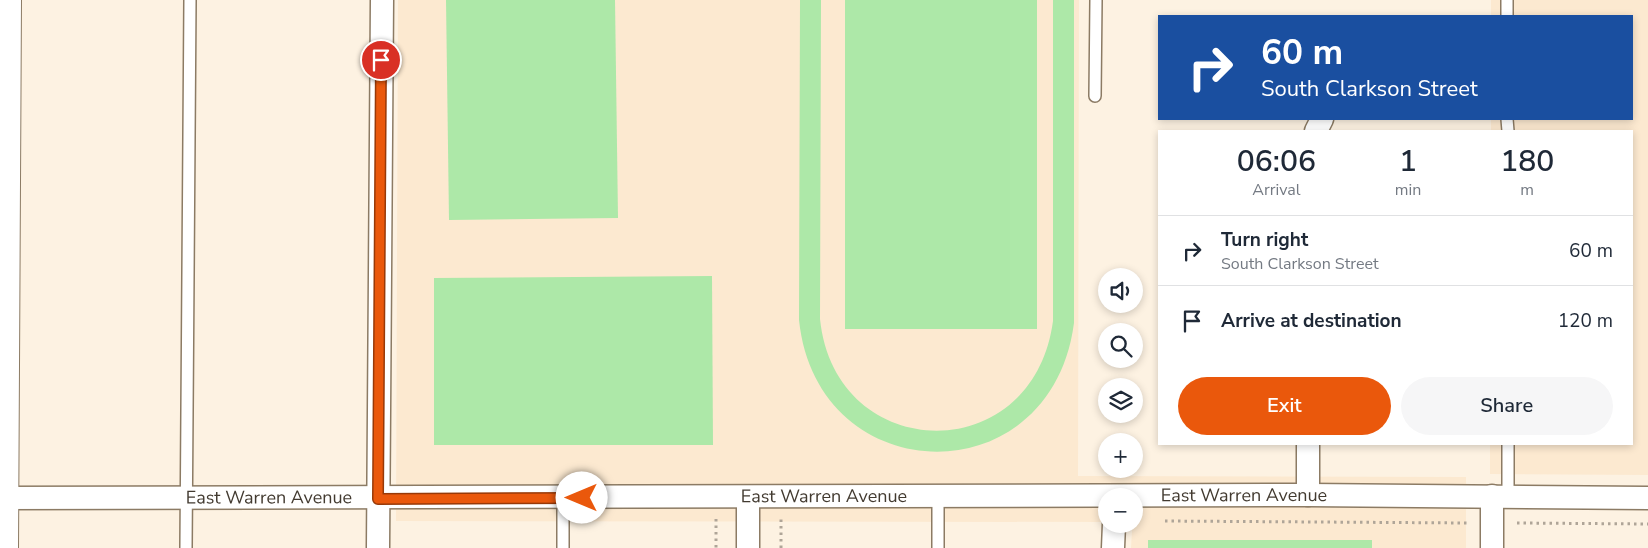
<!DOCTYPE html>
<html lang="en">
<head>
<meta charset="utf-8">
<style>
  :root { --surface:#fff; --page:#f6f6f7; --text:#1f2937; --muted:#747a83; --line:#e0e1e3; --accent:#ea580c }
  body { margin:0; font-family:"Nunito Sans",sans-serif; background:var(--page); color:var(--text); height:100vh; display:flex; flex-direction:column; font-size:19px; white-space:nowrap }
  * { box-sizing:border-box; margin:0 }
  p { font-size:16px; color:var(--muted) }
  .icon { flex:none; width:28px; height:28px; fill:none; stroke:currentColor; stroke-width:2; stroke-linecap:round; stroke-linejoin:round }
  .map { position:relative; flex:1; overflow:hidden }
  .sheet { position:absolute; left:1158px; top:130px; width:475px; height:315px; display:flex; flex-direction:column; background:var(--surface); border-radius:0px; box-shadow:0 2px 8px #0003 }
  .sheet>* { flex:none }
  .hud { position:absolute; left:1158px; top:15px; width:475px; height:105px; border-radius:0px; box-shadow:0 2px 8px #0003; background:#1a4fa0; color:#fff; overflow:hidden }
  .fabs { position:absolute; left:1098px; top:268px; display:grid; gap:10px }
  .fabs a { display:grid; place-items:center; width:45px; height:45px; border-radius:50%; background:var(--surface); box-shadow:0 2px 8px #0003; font-size:25px }
  .pin { position:absolute; display:grid; place-items:center; width:42px; height:42px; color:#fff; margin:-21px; border:2px solid #fff; border-radius:50%; box-shadow:0 1px 5px #0007 }
  .me { position:absolute; width:55px; margin:-28px; rotate:270deg; stroke-linejoin:round; filter:drop-shadow(0 0 4px #0008) }
  .turn { display:flex; align-items:center; gap:18px; height:105px; padding:0 20px; font-size:22px }
  .turn .icon { width:65px; height:65px; stroke-width:2.5 }
  .turn b { display:block; font-size:35px; line-height:42px }
  .eta { display:flex; justify-content:space-evenly; align-items:center; height:85px; text-align:center }
  .eta b { font-size:30px; font-weight:600; line-height:35px }
  .cta { display:flex; gap:10px; margin-top:auto; padding:10px 20px }
  .cta a { flex:1; height:58px; border-radius:30px; background:var(--accent); color:#fff; font-size:20px; font-weight:600; line-height:58px; text-align:center }
  .cta a+a { background:var(--page); color:var(--text) }
  ul { padding:0; list-style:none }
  li { display:flex; align-items:center; gap:15px; height:70px; padding:0 20px; border-top:1px solid var(--line) }
  li div { flex:1 }
  li b { display:block; font-size:19px }
  li em { font-style:normal }
  .map>svg:first-child { display:block }
  .built { fill:#fce9d0 }
  .green { fill:#ade8a8 }
  .lines { fill:none; stroke-linecap:round; stroke-linejoin:round }
  .service-casing { stroke:#8c7b64; stroke-width:14 }
  .minor-casing { stroke:#8c7b64; stroke-width:25 }
  .tertiary-casing { stroke:#8c7b64; stroke-width:30 }
  .path { stroke:#afa598; stroke-width:3; stroke-dasharray:2.5 4; stroke-linecap:butt }
  .service { stroke:#fff; stroke-width:11 }
  .minor { stroke:#fff; stroke-width:22 }
  .tertiary { stroke:#fff; stroke-width:28 }
  .route-casing { stroke:#983908; stroke-width:12 }
  .route { stroke:#ea580c; stroke-width:9 }
  .labels { text-anchor:middle; stroke-width:5; stroke-linejoin:round; paint-order:stroke }
  .street-label { font-size:18px; fill:#423a30; stroke:#fff }
</style>
</head>
<body>
<div class="map">
<svg width="1648" height="548" viewBox="0 0 1648 548">
  <rect width="100%" height="100%" fill="#fdf2e2"/>
  <g class="built">
    <path d="M398,0H1079L1078,476L1466,477V548H1131L1134,496H1106V522L396,521Z"/>
    <path d="M1491,0H1648V475L1490,474V444H1631V131H1491V119H1631V16H1491Z"/>
  </g>
  <g class="green">
    <path d="M446,0H615L618,218L449,220Z"/>
    <path d="M800,0H821L820,319C835,465 1033,470 1053,321V0H1074V323C1051,498 817,492 799,320Z"/>
    <rect x="845" y="0" width="192" height="329"/>
    <path d="M712,276L713,445H434V278Z"/>
    <rect x="1148" y="540" width="224" height="8"/>
  </g>
  <g class="lines">
    <defs>
      <g id="service">
        <path d="M1507,0V16"/>
        <path d="M1095,96L1096,0"/>
        <path d="M1507,119L1508,131"/>
        <path d="M1508,444V496"/>
        <path d="M186,548L190,0"/>
        <path d="M563,548V498"/>
        <path d="M938,548V495"/>
      </g>
      <g id="minor">
        <path d="M1316,131L1322,119"/>
        <path d="M1308,495V444"/>
        <path id="s1" d="M0,498L1308,495L1648,498"/>
        <path d="M378,548L382,0"/>
        <path d="M748,548V497"/>
        <path d="M1113,548L1114,524"/>
        <path d="M1492,548V496"/>
      </g>
      <path id="tertiary" d="M4,548L7,0"/>
    </defs>
    <use href="#service" class="service-casing"/>
    <use href="#minor" class="minor-casing"/>
    <use href="#tertiary" class="tertiary-casing"/>
    <g class="path">
      <path d="M716,519V548"/>
      <path d="M1165,521L1469,523"/>
      <path d="M1517,523L1648,524"/>
      <path d="M781,548V519"/>
    </g>
    <use href="#service" class="service"/>
    <use href="#minor" class="minor"/>
    <use href="#tertiary" class="tertiary"/>
  </g>
  <g class="lines">
    <defs>
      <path id="route" d="M381,60L378,499L582,498"/>
    </defs>
    <use href="#route" class="route-casing"/>
    <use href="#route" class="route"/>
  </g>
  <g class="labels">
    <g class="street-label">
      <text dy="6" stroke="none"><textPath href="#s1" startOffset="1244">East Warren Avenue</textPath></text>
      <text dy="6" stroke="none"><textPath href="#s1" startOffset="824">East Warren Avenue</textPath></text>
      <text dy="6" stroke="none"><textPath href="#s1" startOffset="269">East Warren Avenue</textPath></text>
    </g>
  </g>
</svg>
<div class="fabs">
<a><svg class="icon" aria-label="sound" viewBox="0 0 24 24"><path d="M4 9h4l5-4v14l-5-4H4zM17 9q2 3 0 6"/></svg></a>
<a><svg class="icon" aria-label="search" viewBox="0 0 24 24"><circle cx="10" cy="10" r="6"/><path d="M15 15l6 6"/></svg></a>
<a><svg class="icon" aria-label="layers" viewBox="0 0 24 24"><path d="M12 4l9 5-9 5-9-5zM3 14l9 5 9-5"/></svg></a>
<a>+</a>
<a>−</a>
</div>
<div class="pin" style="left:381px;top:60px;background:#d93025"><svg class="icon" aria-label="arrive" viewBox="0 0 24 24"><path d="M6 21V4h12l-3 4 3 4H6"/></svg></div>
<svg class="me" style="left:582px;top:498px" viewBox="-20 -20 40 40"><circle r="19" fill="#fff"/><path d="M0-13L10 11 0 6-10 11z" fill="#ea580c"/></svg>
<div class="hud">
<div class="turn"><svg class="icon" aria-label="right" viewBox="0 0 24 24"><path d="M7 20v-9h11M14 6l5 5-5 5"/></svg><div><b>60 m</b>South Clarkson Street</div></div>
</div>
<section class="sheet">
<div class="eta">
<div><b>06:06</b><p>Arrival</p></div>
<div><b>1</b><p>min</p></div>
<div><b>180</b><p>m</p></div>
</div>
<ul>
<li><svg class="icon" aria-label="right" viewBox="0 0 24 24"><path d="M7 20v-9h11M14 6l5 5-5 5"/></svg><div><b>Turn right</b><p>South Clarkson Street</p></div><em>60 m</em></li>
<li><svg class="icon" aria-label="arrive" viewBox="0 0 24 24"><path d="M6 21V4h12l-3 4 3 4H6"/></svg><div><b>Arrive at destination</b></div><em>120 m</em></li>
</ul>
<div class="cta"><a>Exit</a><a>Share</a></div>
</section>
</div>
</body>
</html>
